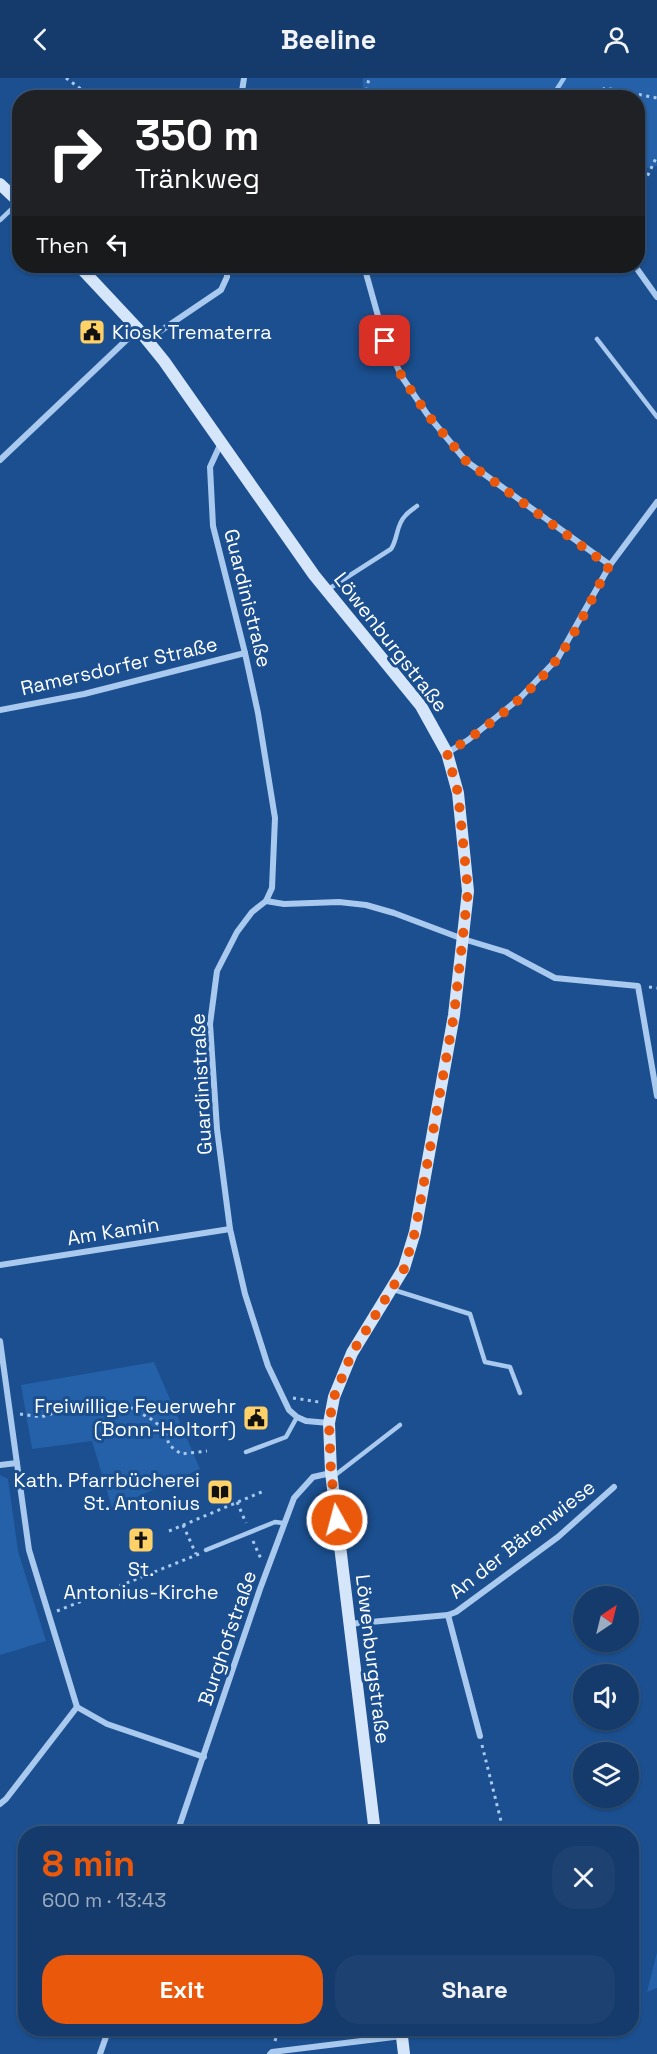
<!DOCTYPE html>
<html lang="en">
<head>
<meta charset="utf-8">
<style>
  :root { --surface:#143b6b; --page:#1d4271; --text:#f1f3f6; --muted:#9dadc1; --line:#33557e; --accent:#ea580c }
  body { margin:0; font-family:"Space Grotesk",sans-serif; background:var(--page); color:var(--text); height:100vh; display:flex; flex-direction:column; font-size:22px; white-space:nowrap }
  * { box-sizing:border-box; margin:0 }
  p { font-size:20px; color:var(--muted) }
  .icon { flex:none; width:33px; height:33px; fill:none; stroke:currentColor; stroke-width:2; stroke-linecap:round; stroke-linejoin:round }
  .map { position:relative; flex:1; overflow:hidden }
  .side { position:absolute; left:18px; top:1748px; width:621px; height:210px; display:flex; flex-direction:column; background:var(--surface); border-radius:24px; box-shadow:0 2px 4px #0004,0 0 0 2px var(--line) }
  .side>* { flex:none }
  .banner { position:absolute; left:12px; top:12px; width:633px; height:183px; border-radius:24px; box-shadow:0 2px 4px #0004,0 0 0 2px var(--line); background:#202124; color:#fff; overflow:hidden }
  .needle { width:39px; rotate:35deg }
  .controls { position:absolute; left:573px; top:1508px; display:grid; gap:12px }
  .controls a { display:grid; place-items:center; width:66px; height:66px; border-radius:50%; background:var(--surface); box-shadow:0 2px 4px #0004,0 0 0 2px var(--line); font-size:30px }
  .pin { position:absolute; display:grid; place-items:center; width:51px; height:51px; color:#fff; margin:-26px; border-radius:12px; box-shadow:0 3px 9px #0006 }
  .me { position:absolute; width:66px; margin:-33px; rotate:353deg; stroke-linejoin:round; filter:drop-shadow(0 0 4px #0008) }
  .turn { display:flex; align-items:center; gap:21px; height:126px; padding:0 24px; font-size:27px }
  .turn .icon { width:78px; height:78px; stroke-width:2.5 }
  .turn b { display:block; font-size:42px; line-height:51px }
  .then { display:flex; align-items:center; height:57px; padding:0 24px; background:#0003; gap:12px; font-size:22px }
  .round { display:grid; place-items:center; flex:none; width:63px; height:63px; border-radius:24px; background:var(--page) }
  .headline { display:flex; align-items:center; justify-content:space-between; height:102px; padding:0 24px }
  h1 { font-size:36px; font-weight:700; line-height:45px; color:var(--accent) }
  .cta { display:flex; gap:12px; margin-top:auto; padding:12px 24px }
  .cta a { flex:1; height:69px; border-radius:24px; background:var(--accent); color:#fff; font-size:24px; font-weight:700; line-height:69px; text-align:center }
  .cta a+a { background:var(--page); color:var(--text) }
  header { display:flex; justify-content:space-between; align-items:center; height:78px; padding:0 24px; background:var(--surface); font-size:27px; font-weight:700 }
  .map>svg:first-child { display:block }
  .green { fill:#2461a8 }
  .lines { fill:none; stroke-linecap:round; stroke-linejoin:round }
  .stream { stroke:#9cc4f0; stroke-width:4.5 }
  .path { stroke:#a9c9ee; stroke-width:3; stroke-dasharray:3 4.5; stroke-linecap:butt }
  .lane { stroke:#a9c9ee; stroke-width:4.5 }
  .street { stroke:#a9c9ee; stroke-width:6 }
  .secondary { stroke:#d6e6fa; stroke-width:12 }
  .route { stroke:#ea580c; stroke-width:10; stroke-dasharray:0 18 }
  .labels { text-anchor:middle; stroke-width:6; stroke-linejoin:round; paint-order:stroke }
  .poi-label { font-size:20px; fill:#fff; stroke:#1b4f8f; text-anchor:end }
  .street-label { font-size:20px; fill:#fff; stroke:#1b4f8f }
</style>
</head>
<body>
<header><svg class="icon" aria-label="back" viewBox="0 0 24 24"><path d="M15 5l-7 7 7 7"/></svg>Beeline<svg class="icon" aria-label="person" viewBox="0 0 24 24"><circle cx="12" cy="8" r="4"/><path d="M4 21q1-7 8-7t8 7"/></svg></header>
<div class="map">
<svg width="657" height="1976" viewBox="0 0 657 1976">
  <rect width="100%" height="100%" fill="#1b4f8f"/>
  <g class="green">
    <path d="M363,0H657V88L638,92V20L362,19Z"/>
    <path d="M154,1284L200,1391L112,1430L92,1363L32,1371L21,1307Z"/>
    <path d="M0,1397L8,1401L18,1473L46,1563L0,1577Z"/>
    <path d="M657,1874V1910L647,1914Z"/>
  </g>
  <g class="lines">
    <path class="stream" d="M557,11L564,0"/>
    <g class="path">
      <path d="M66,0L93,20"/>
      <path d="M365,20L369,0"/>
      <path d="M590,20L605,10L657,20"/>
      <path d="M638,118L657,78"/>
      <path d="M649,909L657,910"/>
      <path d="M293,1320L319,1324"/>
      <path d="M20,1336L41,1339L71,1330L94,1326L126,1327L151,1341L165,1352L169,1367L181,1376L207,1373"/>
      <path d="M237,1424L246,1445"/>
      <path d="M183,1447L196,1476"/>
      <path d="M169,1453L264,1413"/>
      <path d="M253,1463L261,1481"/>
      <path d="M57,1533L199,1476"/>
      <path d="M482,1667L504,1755"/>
      <path d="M552,1950L554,1956"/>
      <path d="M275,1963L279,1950"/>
    </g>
    <g class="lane">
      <path d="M0,142L17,126"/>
      <path d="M597,261L657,339"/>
      <path d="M327,512L391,471C398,461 396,447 405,438C408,434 413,431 417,428"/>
      <path d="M394,1212L470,1236L485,1284L510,1289L520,1315"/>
      <path d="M246,1374L286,1359L297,1339"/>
      <path d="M334,1398L400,1347"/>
      <path d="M206,1472L275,1444L283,1445"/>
    </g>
    <g class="street">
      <path d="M241,20L244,0"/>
      <path d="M364,188L385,263L402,299L427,336L466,383L610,487"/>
      <path d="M635,188L657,219"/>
      <path d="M147,262L221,212L227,199V188"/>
      <path d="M221,365L210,389L213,448L245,575L258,635L275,740L272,810L266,823L252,834L237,854L217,893L210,946L217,1051L230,1151L245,1216L268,1288L289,1332L297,1339L306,1343L329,1345"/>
      <path d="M0,382L138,251"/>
      <path d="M0,632L84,616L245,575"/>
      <path d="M447,675L468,662L520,620L558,580L610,487L657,424"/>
      <path d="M266,823L284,826L339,824L366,827L394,835L463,861L506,874L555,900L638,908L657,1018"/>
      <path d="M0,1187L230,1151"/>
      <path d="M0,1263L29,1472L77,1629L107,1646L204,1679"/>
      <path d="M0,1387L17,1385"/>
      <path d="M448,1537L480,1658"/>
      <path d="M348,1546L448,1537L456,1534L558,1459L614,1409"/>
      <path d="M0,1726L6,1721L77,1629"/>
      <path d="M177,1755L260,1511L294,1420L313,1399L331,1395"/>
      <path d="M100,1976L109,1950"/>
      <path d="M270,1976L272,1974L402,1958"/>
    </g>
    <g class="secondary">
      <path d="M0,106L20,125"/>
      <path d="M79,188L138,251L164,283L314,497L421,628L447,675L458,715L468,813L454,937L415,1154L404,1190L352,1275L334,1319L329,1345L331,1394L375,1755"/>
      <path d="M401,1950L404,1976"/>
    </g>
  </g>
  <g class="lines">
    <path class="route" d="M337,1442L331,1395L329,1345L334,1319L352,1275L404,1191L415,1154L454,937L468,813L458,715L447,675C484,652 531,616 558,580C578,552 593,518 609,488L466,383L427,336L402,299L385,263"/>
  </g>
  <defs>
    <symbol id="civic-square" viewBox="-11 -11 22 22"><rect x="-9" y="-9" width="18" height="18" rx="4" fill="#ffd166" stroke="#1b4f8f"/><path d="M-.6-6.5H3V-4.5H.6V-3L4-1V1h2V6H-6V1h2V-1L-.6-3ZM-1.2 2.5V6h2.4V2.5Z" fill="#111"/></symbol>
    <symbol id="library-square" viewBox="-11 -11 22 22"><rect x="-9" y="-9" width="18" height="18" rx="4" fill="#ffd166" stroke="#1b4f8f"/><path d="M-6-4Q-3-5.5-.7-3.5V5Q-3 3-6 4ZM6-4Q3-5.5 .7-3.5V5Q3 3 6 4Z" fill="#111"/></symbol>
    <symbol id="church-square" viewBox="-11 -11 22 22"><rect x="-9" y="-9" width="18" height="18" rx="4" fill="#ffd166" stroke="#1b4f8f"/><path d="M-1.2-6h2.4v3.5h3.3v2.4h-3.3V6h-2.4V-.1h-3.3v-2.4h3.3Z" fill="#111"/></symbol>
  </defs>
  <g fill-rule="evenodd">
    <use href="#civic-square" x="77" y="239" width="30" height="30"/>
    <use href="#civic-square" x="241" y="1325" width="30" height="30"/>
    <use href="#library-square" x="205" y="1399" width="30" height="30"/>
    <use href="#church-square" x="126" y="1447" width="30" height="30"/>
  </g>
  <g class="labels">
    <g class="poi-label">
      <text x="112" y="261" text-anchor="start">Kiosk Trematerra</text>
      <text x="236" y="1335">Freiwillige Feuerwehr<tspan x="236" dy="23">(Bonn-Holtorf)</tspan></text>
      <text x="200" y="1409">Kath. Pfarrbücherei<tspan x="200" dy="23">St. Antonius</tspan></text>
      <text x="141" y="1498" text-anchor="middle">St.<tspan x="141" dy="23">Antonius-Kirche</tspan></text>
    </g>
    <g class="street-label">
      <text transform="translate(248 520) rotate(76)" y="7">Guardinistraße</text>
      <text transform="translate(391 564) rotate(52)" y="7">Löwenburgstraße</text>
      <text transform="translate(119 588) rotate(-13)" y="7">Ramersdorfer Straße</text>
      <text transform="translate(201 1006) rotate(-93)" y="7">Guardinistraße</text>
      <text transform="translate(113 1153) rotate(-9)" y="7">Am Kamin</text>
      <text transform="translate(522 1461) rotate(-38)" y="7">An der Bärenwiese</text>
      <text transform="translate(227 1560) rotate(-71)" y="7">Burghofstraße</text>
      <text transform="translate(373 1581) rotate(83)" y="7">Löwenburgstraße</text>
    </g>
  </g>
</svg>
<div class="controls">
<a><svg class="needle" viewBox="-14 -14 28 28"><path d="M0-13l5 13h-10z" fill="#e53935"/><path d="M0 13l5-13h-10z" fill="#9dadc1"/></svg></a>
<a><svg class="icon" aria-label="sound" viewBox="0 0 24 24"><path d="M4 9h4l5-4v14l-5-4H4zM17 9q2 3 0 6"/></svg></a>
<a><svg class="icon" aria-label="layers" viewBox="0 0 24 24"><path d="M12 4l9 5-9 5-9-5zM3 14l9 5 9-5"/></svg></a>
</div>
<div class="pin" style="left:385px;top:263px;background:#d93025"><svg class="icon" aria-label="arrive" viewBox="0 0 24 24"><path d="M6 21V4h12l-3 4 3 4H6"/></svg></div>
<svg class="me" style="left:337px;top:1442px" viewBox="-20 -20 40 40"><circle r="17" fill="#ea580c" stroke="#fff" stroke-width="3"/><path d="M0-11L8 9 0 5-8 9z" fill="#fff"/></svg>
<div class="banner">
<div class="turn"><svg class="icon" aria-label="right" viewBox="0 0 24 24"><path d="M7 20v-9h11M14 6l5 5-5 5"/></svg><div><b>350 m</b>Tränkweg</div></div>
<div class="then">Then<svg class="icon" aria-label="left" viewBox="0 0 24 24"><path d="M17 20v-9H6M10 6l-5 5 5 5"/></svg></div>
</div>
<section class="side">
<div class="headline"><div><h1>8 min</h1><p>600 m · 13:43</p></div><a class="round"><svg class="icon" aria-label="close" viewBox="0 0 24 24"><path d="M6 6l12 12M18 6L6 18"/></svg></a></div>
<div class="cta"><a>Exit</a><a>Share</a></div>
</section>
</div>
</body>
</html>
